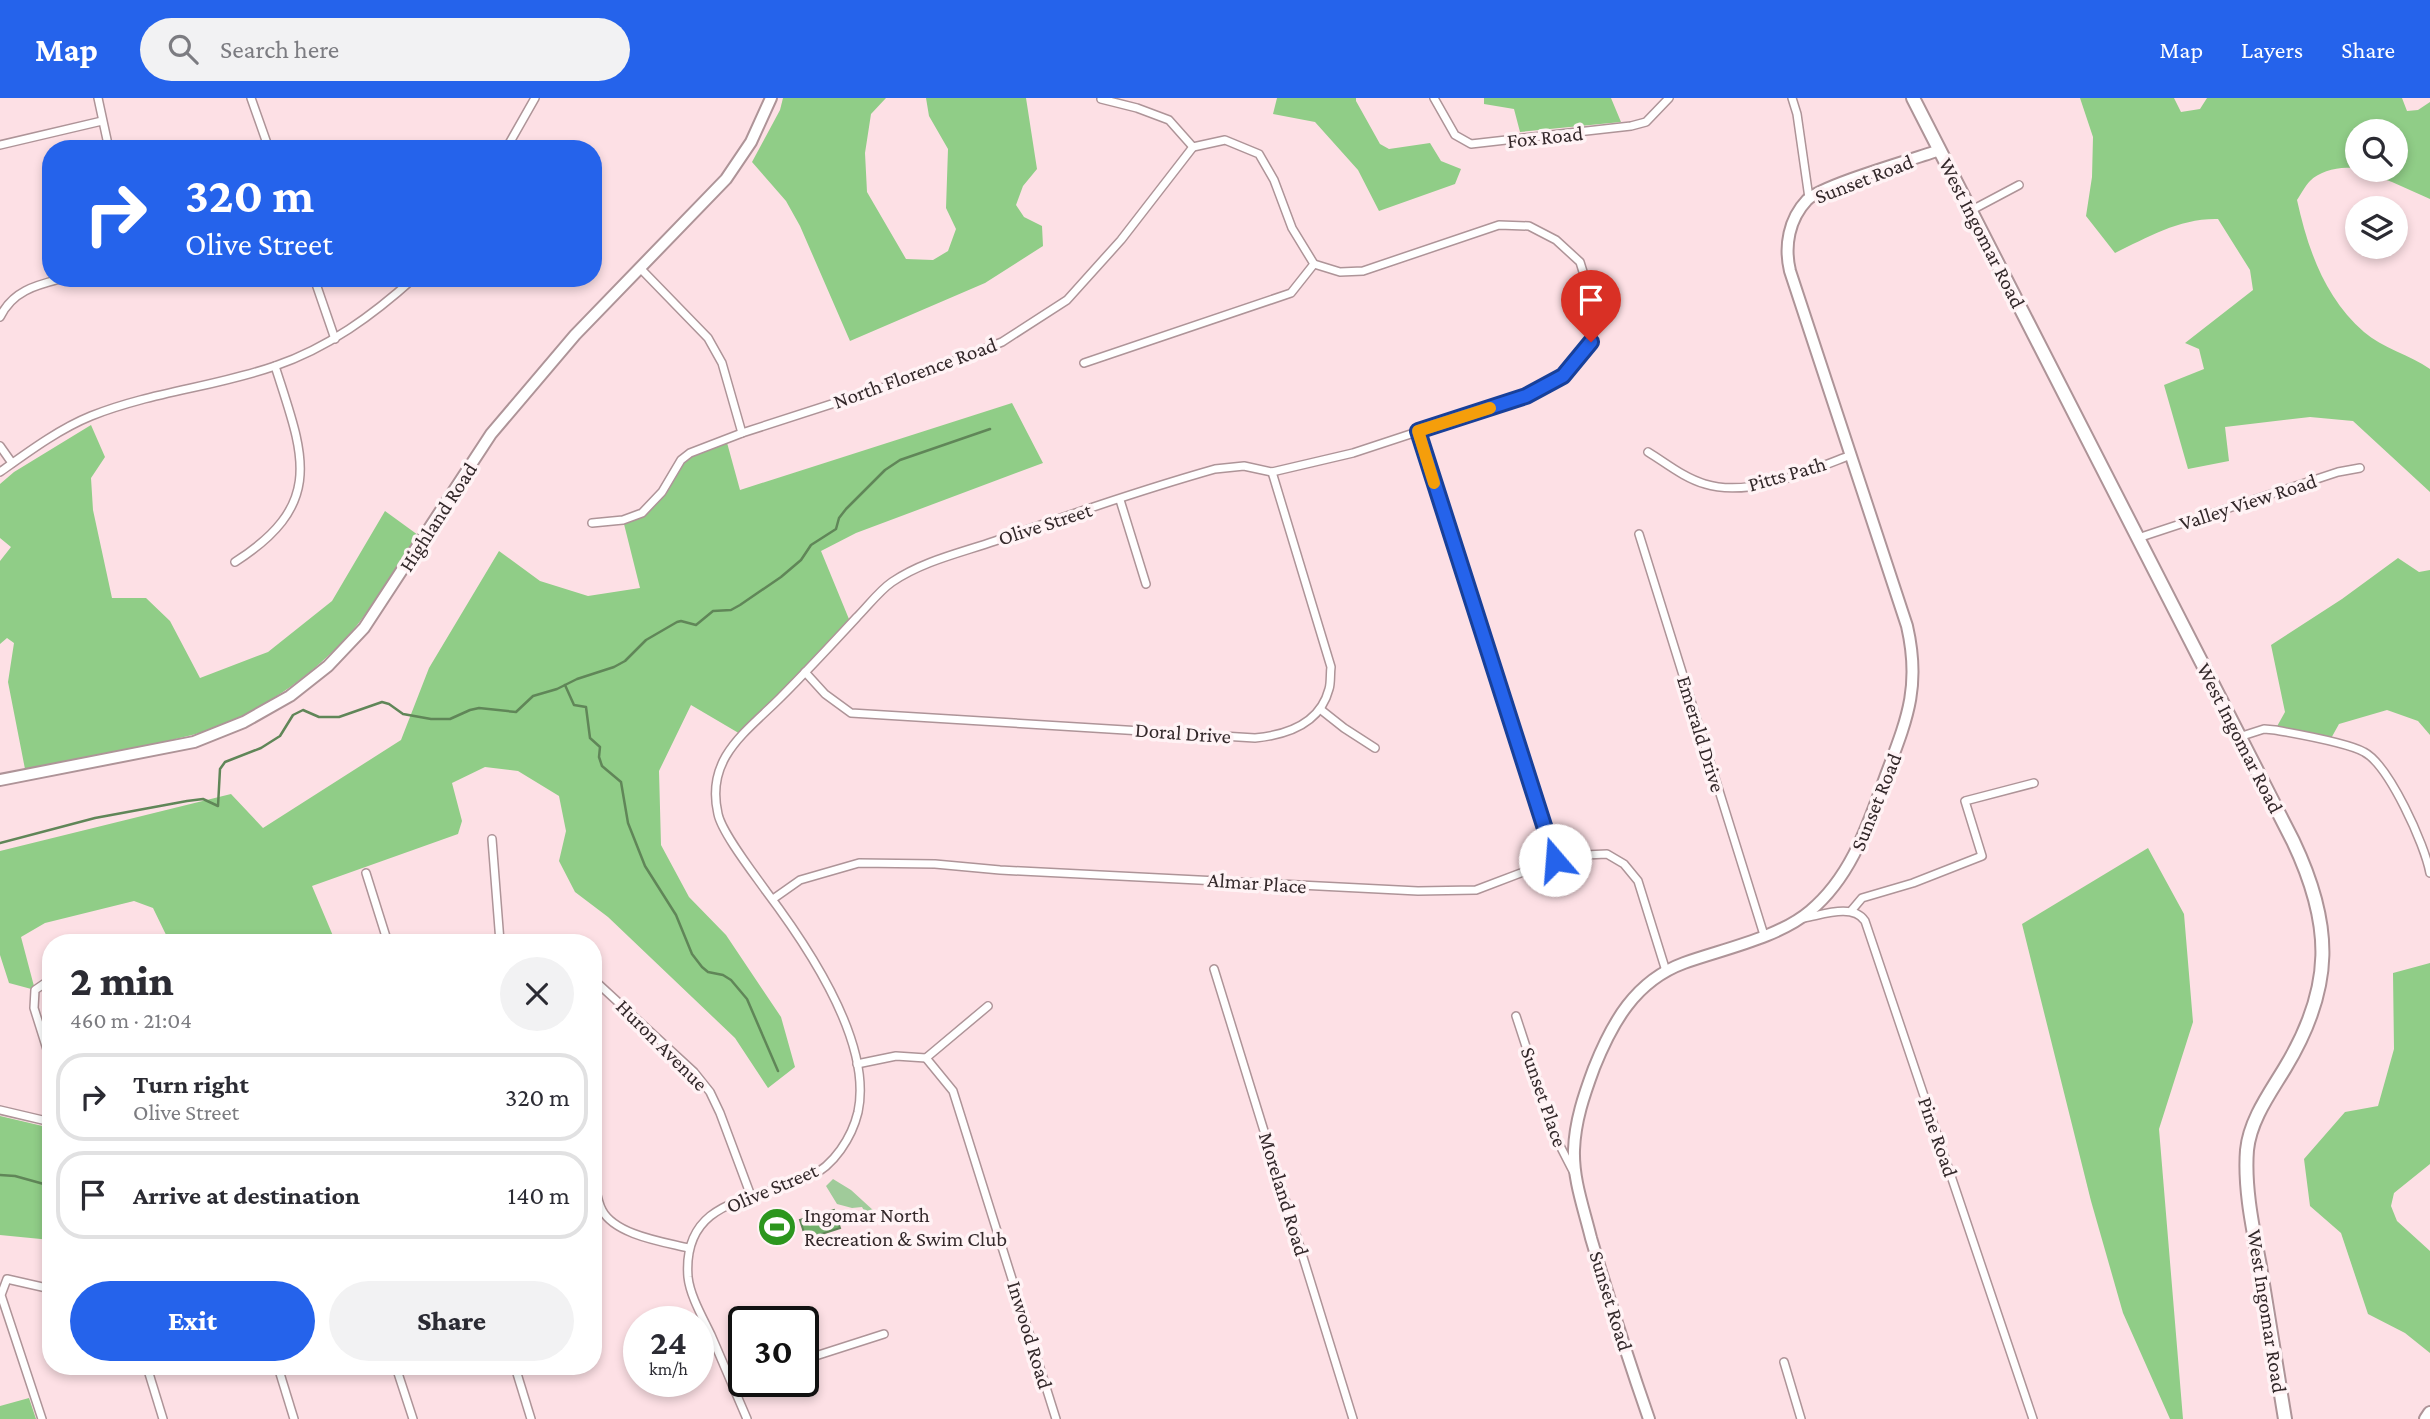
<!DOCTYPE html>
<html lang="en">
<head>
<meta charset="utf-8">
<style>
  :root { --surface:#fff; --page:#f2f2f3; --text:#2b2b33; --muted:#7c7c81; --line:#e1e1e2; --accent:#2563eb }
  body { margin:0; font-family:"Crimson Pro",serif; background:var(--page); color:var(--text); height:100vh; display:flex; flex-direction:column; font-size:26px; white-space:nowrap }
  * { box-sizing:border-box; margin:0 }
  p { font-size:23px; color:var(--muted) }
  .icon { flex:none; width:38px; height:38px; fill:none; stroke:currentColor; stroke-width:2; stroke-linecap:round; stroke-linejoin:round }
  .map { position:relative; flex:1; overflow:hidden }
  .drawer { position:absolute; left:42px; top:836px; width:560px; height:441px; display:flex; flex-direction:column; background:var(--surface); border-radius:28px; box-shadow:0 4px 10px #0003 }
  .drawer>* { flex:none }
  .guide { position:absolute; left:42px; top:42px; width:560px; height:147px; border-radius:28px; box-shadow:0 4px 10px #0003; background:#2563eb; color:#fff; overflow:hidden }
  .tools { position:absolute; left:2345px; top:21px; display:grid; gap:14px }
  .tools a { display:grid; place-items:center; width:63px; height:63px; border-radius:50%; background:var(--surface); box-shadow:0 4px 10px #0003; font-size:35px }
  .speed { position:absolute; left:623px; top:1208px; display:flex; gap:14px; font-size:35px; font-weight:700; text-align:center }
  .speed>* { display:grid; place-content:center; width:91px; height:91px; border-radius:50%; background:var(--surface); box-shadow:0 4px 10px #0003; line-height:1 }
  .speed small { font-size:18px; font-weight:400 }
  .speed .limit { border:4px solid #111; border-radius:10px; background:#fff; color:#111 }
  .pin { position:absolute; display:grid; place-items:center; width:60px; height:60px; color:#fff; margin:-72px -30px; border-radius:50% 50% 50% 0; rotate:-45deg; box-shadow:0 0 7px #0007 }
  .pin .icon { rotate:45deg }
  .me { position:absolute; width:77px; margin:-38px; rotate:342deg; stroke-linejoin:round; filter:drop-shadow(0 0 5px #0008) }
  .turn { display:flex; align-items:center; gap:24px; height:147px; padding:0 28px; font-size:32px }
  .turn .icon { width:91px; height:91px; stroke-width:2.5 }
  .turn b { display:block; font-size:49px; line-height:60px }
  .round { display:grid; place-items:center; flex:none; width:74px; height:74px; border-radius:37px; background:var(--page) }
  .head { display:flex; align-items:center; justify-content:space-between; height:119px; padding:0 28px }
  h1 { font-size:42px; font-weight:800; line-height:52px }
  .primary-button { display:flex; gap:14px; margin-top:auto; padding:14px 28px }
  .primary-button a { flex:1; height:80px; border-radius:42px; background:var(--accent); color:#fff; font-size:28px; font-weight:800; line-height:80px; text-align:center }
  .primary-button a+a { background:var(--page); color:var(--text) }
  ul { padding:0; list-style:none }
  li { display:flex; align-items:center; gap:21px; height:88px; margin:0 14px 10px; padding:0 14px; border:4px solid var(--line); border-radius:28px }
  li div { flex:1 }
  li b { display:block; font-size:26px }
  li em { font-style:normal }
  header { display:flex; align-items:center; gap:42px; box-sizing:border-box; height:98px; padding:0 35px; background:var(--accent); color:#fff }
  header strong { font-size:33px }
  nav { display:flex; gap:38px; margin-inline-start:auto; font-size:24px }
  .search { width:490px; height:63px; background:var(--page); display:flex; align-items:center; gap:18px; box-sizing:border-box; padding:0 24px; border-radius:38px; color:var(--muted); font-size:26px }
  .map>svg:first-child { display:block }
  .green { fill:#a0cb9a }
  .forest { fill:#90cd87 }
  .water { fill:#73af6b; stroke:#608658; stroke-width:2 }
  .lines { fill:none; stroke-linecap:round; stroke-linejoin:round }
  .stream { stroke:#608658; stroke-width:2.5 }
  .street-casing { stroke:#ae9498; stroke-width:10 }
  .secondary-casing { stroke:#ae9498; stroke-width:14 }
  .primary-casing { stroke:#ae9498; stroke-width:16 }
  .street { stroke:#fff; stroke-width:7 }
  .secondary { stroke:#fff; stroke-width:10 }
  .primary { stroke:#fff; stroke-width:12 }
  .route-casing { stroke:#184099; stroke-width:18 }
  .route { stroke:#2563eb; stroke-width:12 }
  .slow { stroke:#f59e0b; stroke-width:12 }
  .labels { text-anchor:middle; stroke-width:7; stroke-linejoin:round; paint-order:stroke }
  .street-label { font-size:21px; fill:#33282a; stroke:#fff3f5 }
  .poi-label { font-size:21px; fill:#33282a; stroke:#fff3f5; text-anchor:start }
</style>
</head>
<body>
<header>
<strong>Map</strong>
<div class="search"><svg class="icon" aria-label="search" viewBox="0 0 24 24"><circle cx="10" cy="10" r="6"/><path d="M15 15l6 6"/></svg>Search here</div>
<nav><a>Map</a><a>Layers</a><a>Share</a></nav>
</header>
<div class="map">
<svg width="2430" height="1321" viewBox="0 0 2430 1321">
  <rect width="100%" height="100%" fill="#fde0e5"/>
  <path class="green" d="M833,1081L851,1092L874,1113L867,1118L862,1109L852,1110L837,1106L826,1088Z"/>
  <g class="forest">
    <path d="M783,0H886L871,16L865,55L867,94L906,161L933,162L948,153L956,131L946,110L948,51L929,18L926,0H1026L1037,71L1023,88L1016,107L1024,119L1042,128L1043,148L985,185L850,243L800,128L786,103L752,64L780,12Z"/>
    <path d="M1277,0H1356V3L1380,46L1389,51L1430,45L1441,63L1461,71L1455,86L1379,113L1358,72L1315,24L1273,16Z"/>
    <path d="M1484,0H1611L1621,24L1520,34L1514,11L1484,6Z"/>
    <path d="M2080,0H2174L2181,14L2200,11L2207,0H2402L2407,13L2418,12L2430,4V101L2392,84L2359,72H2396V33H2357V71C2344,67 2320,72 2310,83C2305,88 2301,96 2297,102C2308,152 2325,200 2364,234C2382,250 2410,257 2430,271V394L2353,323L2310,319L2225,329L2229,363L2188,371L2164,287L2204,271L2199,251L2185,245L2253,192L2250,172L2218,121C2180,120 2148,139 2115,155L2086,118L2092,79L2093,39Z"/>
    <path d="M1012,305L1043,365L856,435L821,453L851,526L742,637L691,607L659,673L661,747L689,799L726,837L781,919L795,969L768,990L735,940L608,819L575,794L559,763L566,733L559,698L518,673L485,669L452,685L462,723L458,736L312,788L336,845H170L153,810L134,803L45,825L21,839L35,892L9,885L0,857V753L231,696L263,730L401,642L429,570L499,453L540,483L588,498L640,490L623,422L642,415L681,362L726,341L740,392Z"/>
    <path d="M91,327L105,359L91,380L93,412L112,500H146L170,523L200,580L268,554L332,503L385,413L418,437C398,466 380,498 358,526C317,576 255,620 192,637C137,651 80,660 25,671L8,584L14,545L7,540L0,546V463L11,449L0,440V386L14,374Z"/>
    <path d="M2398,460L2419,474L2430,472V637L2418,623L2387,612L2339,626L2329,644L2275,632L2285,614L2271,547L2342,501Z"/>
    <path d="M2148,750L2184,816L2193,924L2159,1031L2183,1321H2170L2123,1215L2091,1103L2022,826Z"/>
    <path d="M2430,865V1066L2394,1095L2391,1108L2397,1123L2430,1153V1255L2405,1235L2368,1216L2341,1135L2310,1108L2304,1061L2345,1014L2378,1008L2394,951L2393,875Z"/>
    <path d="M0,1018L51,1030V1142L0,1137Z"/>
    <path d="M29,1300L36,1321H0V1308Z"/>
  </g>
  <path class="water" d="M834,1112L840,1130L806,1141L800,1122Z"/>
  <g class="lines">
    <g class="stream">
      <path d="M565,587L574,607L586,609L590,640L600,649L599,659L602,668L621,684L628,725L645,768L676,817L692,856L702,869L708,874L723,877L731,882L747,901L778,973"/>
      <path d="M0,745L95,720L187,703L203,701L218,708L220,671L225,664L261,650L280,638L293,617L303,612L319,619H339L382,604L389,606L403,616L431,621H450L470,612L479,610L516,614L533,598L557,591L577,581L614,569L625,563L646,542L677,524L681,523L696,527L713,513L731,512L740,507L781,479L801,462L811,447L836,431L839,420L846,411L885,372L900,362L990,331"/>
      <path d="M0,1077L15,1078L51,1088"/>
    </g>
    <defs>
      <g id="street">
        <path d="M98,0L109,51"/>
        <path d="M251,0L269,51"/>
        <path d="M1434,0L1455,37L1471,46L1631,28L1646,24L1669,0"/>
        <path d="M1792,0L1797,16L1809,100"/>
        <path d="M1101,1L1137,10L1169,22L1193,49L1225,42L1259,56L1274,82L1292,130L1314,166"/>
        <path d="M0,47L102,23"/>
        <path d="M506,51L535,0"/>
        <path d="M1970,113L2019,87"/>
        <path d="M640,170L708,240L722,265L742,335"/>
        <path d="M314,180L335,241"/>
        <path d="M0,219C13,192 37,187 64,180"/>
        <path d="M1418,333L1555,762"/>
        <path d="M0,348L12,365"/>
        <path d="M1648,354C1666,365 1684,380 1705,386C1749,400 1809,373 1851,357"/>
        <path d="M0,374C28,354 59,331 91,318C151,294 215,289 275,268C328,250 373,217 414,180"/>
        <path d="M1120,402L1146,486"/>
        <path d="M592,425L623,422L642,415L662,394L681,362L690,355L742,335L909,281L1002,244L1067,202L1121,142L1193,49"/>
        <path d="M1639,436L1764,837"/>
        <path d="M2138,440L2338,374L2360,370"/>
        <path d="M235,464C327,405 303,356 275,268"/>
        <path d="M805,574L825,596L851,615L1255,640C1286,637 1320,626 1329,591C1331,585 1330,576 1331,569L1272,374"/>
        <path d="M1320,611L1344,630L1375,650"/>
        <path d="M2239,639L2264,631L2275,632C2296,636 2346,644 2364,654C2389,667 2425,747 2430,775"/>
        <path d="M492,741L500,844"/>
        <path d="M366,775L388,845"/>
        <path d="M773,801L800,782L859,765L935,766L1000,772L1418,793L1476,792L1555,762L1585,757L1607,756L1624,766L1638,783L1666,873"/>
        <path d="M1851,813L1862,800L1913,785L1982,758L1965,703L2034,685"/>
        <path d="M1804,820C1822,817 1853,805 1865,823L2033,1321"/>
        <path d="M1214,871L1353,1321"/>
        <path d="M51,881L35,892L34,910L51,964"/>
        <path d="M593,881L694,974L710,994L720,1015L751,1098"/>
        <path d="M1516,918L1556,1040L1574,1075"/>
        <path d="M926,960L953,993L1056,1321"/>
        <path d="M857,966L896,958L926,960L988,908"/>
        <path d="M0,1012L51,1024"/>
        <path d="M593,1079C596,1089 597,1103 602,1112C615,1137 664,1144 688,1150"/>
        <path d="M803,1262L884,1236"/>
        <path d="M1784,1264L1801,1321"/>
        <path d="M147,1269L163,1321"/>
        <path d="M278,1269L294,1321"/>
        <path d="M396,1269L413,1321"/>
        <path d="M515,1269L531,1321"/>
        <path d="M732,1285L744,1281"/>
        <path d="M42,1321L1,1197L7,1181L51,1191"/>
        <path d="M747,1321C735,1293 723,1265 711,1237C703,1220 690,1198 688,1179C682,1099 756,1103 809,1079C834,1068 852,1039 858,1014C873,944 806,846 766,793C754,776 722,735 718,716C705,660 746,634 780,600C806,574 832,546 857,519C868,508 879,493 892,484C923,463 960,455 995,443C1068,417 1141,392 1215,371L1244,368L1272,374L1353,355L1526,298L1563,278L1591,244L1597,219L1580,164L1556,142L1529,128L1499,127L1363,173L1340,174L1314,166L1291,195L1084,265"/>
      </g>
      <g id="secondary">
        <path d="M0,682L194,644L244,624L290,598L328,568L364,530L491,336L575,237L726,81L751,44L771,0"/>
        <path d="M1649,1321C1628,1261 1609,1201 1591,1140C1584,1111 1573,1082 1574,1052C1575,1023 1584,997 1594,970C1612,925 1635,883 1684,865C1723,851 1778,840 1810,813C1852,778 1868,726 1886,677C1907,621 1921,589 1907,528L1790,173C1784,148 1789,121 1807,102C1822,87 1914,61 1940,52"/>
      </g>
      <g id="primary">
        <path d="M1913,0L2293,743C2333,827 2334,889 2285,970C2270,995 2250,1022 2247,1052C2244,1090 2253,1131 2260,1168C2268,1219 2277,1270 2285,1321"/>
        <path d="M2426,1321L2430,1315"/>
      </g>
    </defs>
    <use href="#street" class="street-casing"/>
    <use href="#secondary" class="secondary-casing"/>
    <use href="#primary" class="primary-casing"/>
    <use href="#street" class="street"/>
    <use href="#secondary" class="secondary"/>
    <use href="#primary" class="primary"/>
  </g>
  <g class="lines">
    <defs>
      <path id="route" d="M1555,762L1418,333L1526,298L1563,278L1591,244"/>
    </defs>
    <use href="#route" class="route-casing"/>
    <use href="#route" class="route"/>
    <path class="slow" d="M1434,385L1418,333L1490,310"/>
  </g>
  <defs>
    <symbol id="stadium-disc" viewBox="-11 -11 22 22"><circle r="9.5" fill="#2c961e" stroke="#fff3f5"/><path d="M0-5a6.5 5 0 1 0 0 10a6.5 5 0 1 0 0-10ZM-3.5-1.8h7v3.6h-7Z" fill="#fff"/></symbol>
  </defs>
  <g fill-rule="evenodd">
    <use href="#stadium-disc" x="755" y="1107" width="44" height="44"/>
  </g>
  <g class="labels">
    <g class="street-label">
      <text transform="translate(1545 39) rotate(-6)" y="7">Fox Road</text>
      <text transform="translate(1864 81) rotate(-21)" y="7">Sunset Road</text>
      <text transform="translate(1982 135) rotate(63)" y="7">West Ingomar Road</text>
      <text transform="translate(915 275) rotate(-20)" y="7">North Florence Road</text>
      <text transform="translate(1787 376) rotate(-16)" y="7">Pitts Path</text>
      <text transform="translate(2248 404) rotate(-18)" y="7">Valley View Road</text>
      <text transform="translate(438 419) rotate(-57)" y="7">Highland Road</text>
      <text transform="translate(1045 426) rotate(-18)" y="7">Olive Street</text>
      <text transform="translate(1183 635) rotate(4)" y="7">Doral Drive</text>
      <text transform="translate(1701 636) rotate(73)" y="7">Emerald Drive</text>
      <text transform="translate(2240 640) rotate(63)" y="7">West Ingomar Road</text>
      <text transform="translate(1876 704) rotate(-68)" y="7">Sunset Road</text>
      <text transform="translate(1257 785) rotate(4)" y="7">Almar Place</text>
      <text transform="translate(662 947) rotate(45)" y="7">Huron Avenue</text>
      <text transform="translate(1544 999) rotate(71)" y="7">Sunset Place</text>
      <text transform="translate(1938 1039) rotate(71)" y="7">Pine Road</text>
      <text transform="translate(772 1090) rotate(-23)" y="7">Olive Street</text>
      <text transform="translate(1284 1096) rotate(73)" y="7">Moreland Road</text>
      <text transform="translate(1611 1203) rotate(73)" y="7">Sunset Road</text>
      <text transform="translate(2267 1213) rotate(81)" y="7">West Ingomar Road</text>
      <text transform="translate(1030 1237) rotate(73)" y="7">Inwood Road</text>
    </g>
    <g class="poi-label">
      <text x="804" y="1124">Ingomar North<tspan x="804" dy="24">Recreation &amp; Swim Club</tspan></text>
    </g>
  </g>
</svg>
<div class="tools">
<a><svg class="icon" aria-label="search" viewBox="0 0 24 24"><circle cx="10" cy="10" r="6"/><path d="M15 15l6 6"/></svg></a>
<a><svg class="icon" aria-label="layers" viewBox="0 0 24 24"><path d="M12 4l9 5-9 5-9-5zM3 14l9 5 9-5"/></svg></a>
</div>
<div class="speed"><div>24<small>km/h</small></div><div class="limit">30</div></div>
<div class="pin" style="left:1591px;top:244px;background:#d93025"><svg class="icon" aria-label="arrive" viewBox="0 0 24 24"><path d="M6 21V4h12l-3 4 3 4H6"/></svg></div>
<svg class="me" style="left:1555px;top:762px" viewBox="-20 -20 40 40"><circle r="19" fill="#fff"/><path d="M0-13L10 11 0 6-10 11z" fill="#2563eb"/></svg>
<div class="guide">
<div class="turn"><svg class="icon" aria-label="right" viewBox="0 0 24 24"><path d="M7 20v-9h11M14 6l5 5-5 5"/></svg><div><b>320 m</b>Olive Street</div></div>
</div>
<section class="drawer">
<div class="head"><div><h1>2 min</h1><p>460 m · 21:04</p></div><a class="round"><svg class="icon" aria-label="close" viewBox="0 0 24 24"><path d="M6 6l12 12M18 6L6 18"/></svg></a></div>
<ul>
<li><svg class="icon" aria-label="right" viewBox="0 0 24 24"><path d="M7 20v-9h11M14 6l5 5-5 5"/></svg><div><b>Turn right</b><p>Olive Street</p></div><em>320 m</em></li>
<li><svg class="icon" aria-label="arrive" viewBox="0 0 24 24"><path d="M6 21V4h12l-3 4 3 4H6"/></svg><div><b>Arrive at destination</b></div><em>140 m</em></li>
</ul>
<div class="primary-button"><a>Exit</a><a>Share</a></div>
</section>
</div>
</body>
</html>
